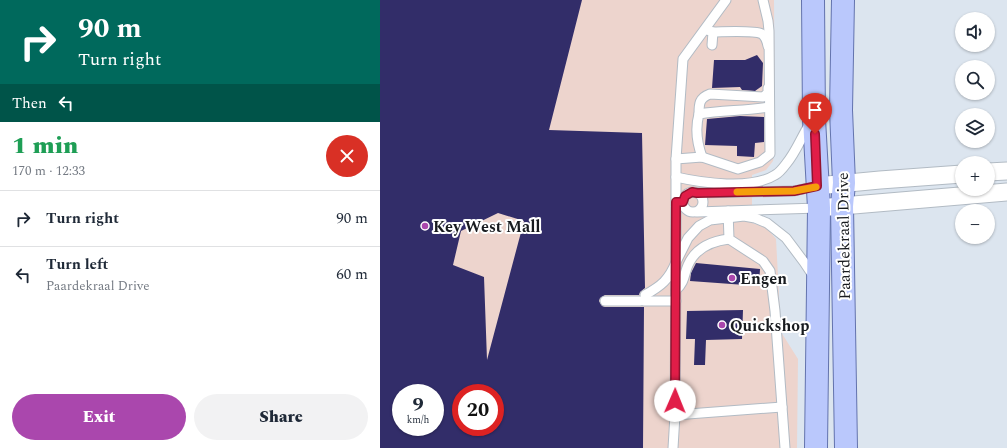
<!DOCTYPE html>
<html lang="en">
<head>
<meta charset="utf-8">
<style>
  :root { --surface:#fff; --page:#f2f2f3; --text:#1f2937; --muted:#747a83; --line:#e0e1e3; --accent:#aa47ad }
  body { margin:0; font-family:Spectral,serif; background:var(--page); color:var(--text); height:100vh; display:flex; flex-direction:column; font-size:15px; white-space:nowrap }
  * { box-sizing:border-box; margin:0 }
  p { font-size:13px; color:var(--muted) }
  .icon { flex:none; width:22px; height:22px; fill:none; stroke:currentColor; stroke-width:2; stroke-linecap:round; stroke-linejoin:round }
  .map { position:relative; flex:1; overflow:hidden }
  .sheet { display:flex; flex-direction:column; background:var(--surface); width:380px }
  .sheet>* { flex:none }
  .guide { background:#00695c; color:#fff; overflow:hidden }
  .fabs { position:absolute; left:575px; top:12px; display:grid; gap:8px }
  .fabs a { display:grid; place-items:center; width:40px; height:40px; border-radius:50%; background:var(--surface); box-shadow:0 1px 3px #0004; font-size:20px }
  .speed { position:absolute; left:12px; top:384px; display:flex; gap:8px; font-size:20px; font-weight:700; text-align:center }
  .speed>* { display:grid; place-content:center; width:52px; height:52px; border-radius:50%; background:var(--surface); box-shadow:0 1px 3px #0004; line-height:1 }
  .speed small { font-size:10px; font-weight:400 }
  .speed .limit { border:6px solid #d22; background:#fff; color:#111 }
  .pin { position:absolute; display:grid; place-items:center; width:34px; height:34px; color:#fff; margin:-41px -17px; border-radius:50% 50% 50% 0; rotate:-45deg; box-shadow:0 0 4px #0007 }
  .pin .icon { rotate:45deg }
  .me { position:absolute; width:44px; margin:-22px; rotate:1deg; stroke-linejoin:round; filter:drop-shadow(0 0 3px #0008) }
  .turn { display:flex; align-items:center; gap:14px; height:84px; padding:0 12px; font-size:18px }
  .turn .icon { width:52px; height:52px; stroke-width:2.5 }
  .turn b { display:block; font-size:28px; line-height:34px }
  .then { display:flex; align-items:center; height:38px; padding:0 12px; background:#0003; gap:8px; font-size:15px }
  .round { display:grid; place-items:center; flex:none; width:42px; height:42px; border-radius:21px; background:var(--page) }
  .headline { display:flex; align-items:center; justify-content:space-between; height:68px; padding:0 12px }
  h1 { font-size:24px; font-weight:800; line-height:30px; color:#1e9e55 }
  .primary-button { display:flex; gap:8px; margin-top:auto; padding:8px 12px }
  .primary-button a { flex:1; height:46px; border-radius:24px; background:var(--accent); color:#fff; font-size:16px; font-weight:800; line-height:46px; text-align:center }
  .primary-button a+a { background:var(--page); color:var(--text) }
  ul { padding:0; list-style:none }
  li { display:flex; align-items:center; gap:12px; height:56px; padding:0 12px; border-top:1px solid var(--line) }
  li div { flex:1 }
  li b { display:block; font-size:15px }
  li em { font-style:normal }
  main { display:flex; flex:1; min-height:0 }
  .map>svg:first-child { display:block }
  .commercial { fill:#edd4cd; fill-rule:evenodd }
  .building { fill:#322d69; fill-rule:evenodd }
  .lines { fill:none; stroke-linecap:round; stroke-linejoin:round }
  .service-casing { stroke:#b2bbc4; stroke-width:11 }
  .minor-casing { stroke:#b2bbc4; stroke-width:19 }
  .primary-casing { stroke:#6373ad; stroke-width:24 }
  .service { stroke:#fff; stroke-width:9 }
  .minor { stroke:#fff; stroke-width:17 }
  .primary { stroke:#bac8fc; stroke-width:22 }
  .route-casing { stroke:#92132f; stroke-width:10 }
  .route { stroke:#e11d48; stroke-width:7 }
  .slow { stroke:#f59e0b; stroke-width:7 }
  .poi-dot { fill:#aa47ad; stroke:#fff; stroke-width:1.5 }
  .labels { text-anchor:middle; stroke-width:4; stroke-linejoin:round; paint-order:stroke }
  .poi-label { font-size:16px; font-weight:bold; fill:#181b1f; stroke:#fff; text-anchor:start }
  .street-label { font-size:16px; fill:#181b1f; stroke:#fff }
</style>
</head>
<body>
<main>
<section class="sheet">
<div class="guide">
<div class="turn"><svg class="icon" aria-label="right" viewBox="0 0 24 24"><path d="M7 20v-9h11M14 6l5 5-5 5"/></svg><div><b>90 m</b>Turn right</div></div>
<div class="then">Then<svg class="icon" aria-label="left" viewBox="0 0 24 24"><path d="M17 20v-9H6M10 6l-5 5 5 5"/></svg></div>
</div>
<div class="headline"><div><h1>1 min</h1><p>170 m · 12:33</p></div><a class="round" style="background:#d93025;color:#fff"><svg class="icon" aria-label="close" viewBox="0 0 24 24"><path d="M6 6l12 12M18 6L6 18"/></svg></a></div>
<ul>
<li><svg class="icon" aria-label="right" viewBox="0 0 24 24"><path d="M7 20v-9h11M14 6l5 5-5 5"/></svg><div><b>Turn right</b></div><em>90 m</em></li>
<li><svg class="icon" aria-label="left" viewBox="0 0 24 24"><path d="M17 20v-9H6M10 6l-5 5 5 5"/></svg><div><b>Turn left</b><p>Paardekraal Drive</p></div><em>60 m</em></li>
</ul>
<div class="primary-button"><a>Exit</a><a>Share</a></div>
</section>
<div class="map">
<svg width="627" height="448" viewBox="0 0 627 448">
  <rect width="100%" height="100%" fill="#dce5ef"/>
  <path class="commercial" d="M0,0H394L395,147L393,161L386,170L372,175V223L386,227L396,239L401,332L418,359L417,448H0ZM21,393H55V427H21ZM81,393H115V427H81Z"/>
  <g class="building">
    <path d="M0,0H202L169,130L262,133L265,288L260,292L259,295H225L220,298L219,301L222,306L225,307H264L263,448H0ZM118,213L144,221L107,360L104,277L73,265L81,231ZM21,393H55V427H21ZM81,393H115V427H81Z"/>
    <path d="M377,55L383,63L382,86L375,91L362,90L360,87L332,88L334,60H365Z"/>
    <path d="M360,116L384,117V142L375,143L374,157L357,156V146L325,145L327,119Z"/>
    <path d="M316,263L380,269L379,286L310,281L311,273Z"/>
    <path d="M363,310L362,339L326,340L325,365H314L315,339H306L307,311Z"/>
  </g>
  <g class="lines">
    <defs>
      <g id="service">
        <path d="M327,30L333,32L332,45"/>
        <path d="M333,32C343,32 374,30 382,34C386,37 387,41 388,46"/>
        <path d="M319,114C319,104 319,98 330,94L383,97L388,93V88"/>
        <path d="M322,157C317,143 315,128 319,114C342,110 366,111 389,107"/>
        <path d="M296,159L303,59L346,0"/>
        <path d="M296,177C322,183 372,190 395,175C399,173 403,168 406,164C416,152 421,138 429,125"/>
        <circle cx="313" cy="202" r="10"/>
        <path d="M317,193L414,191L437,186"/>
        <path d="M348,211L349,239L383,261L390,271L395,311L405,448"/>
        <path d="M317,212L439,208"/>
        <path d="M296,290C305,282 304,274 308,265C316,247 332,241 349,239"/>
        <path d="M265,295C281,286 289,280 296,262V159L322,157L358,169L380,162L390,154L389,31L388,21L383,0"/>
        <path d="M225,301H260"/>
        <path d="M264,301H296"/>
        <path d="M295,415L402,407"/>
        <path d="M293,448L295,415L296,262L308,238L319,226L330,220L364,216L375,218L387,223L406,238L424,262L434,277"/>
      </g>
      <g id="minor">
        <path d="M608,172L627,171"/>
        <path d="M437,186L500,180L582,174"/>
        <path d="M450,207L627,192"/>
      </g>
      <g id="primary">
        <path d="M433,0L434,119L439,208L436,448"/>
        <path d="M463,0L461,110L464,183L462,206L466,448"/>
      </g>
    </defs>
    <use href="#service" class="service-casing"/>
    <use href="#minor" class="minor-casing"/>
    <use href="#primary" class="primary-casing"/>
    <use href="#service" class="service"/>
    <use href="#minor" class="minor"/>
    <use href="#primary" class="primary"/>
  </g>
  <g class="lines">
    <defs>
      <path id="route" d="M295,401L296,202H303L305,196L312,192L317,193L414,191L437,186L435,134"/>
    </defs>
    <use href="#route" class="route-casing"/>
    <use href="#route" class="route"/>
    <path class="slow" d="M357,192L414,191L436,187"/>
  </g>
  <g class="poi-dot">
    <circle cx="45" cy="226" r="4"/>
    <circle cx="352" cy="278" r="4"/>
    <circle cx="342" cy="325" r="4"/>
  </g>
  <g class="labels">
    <g class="poi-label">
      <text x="53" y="232">Key West Mall</text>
      <text x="360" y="284">Engen</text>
      <text x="350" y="331">Quickshop</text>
    </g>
    <g class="street-label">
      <text transform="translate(463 236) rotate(-91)" y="6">Paardekraal Drive</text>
    </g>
  </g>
</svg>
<div class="fabs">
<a><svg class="icon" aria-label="sound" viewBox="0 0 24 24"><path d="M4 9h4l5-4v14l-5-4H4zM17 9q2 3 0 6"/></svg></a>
<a><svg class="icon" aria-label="search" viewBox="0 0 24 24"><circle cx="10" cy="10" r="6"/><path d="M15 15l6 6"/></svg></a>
<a><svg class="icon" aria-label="layers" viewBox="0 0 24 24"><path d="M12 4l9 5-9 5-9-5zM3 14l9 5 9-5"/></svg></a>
<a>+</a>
<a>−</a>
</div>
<div class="speed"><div>9<small>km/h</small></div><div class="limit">20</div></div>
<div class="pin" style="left:435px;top:134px;background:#d93025"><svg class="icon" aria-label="arrive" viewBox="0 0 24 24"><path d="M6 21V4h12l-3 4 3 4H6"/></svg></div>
<svg class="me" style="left:295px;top:401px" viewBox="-20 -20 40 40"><circle r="19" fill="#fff"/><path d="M0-13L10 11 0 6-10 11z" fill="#e11d48"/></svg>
</div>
</main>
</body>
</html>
